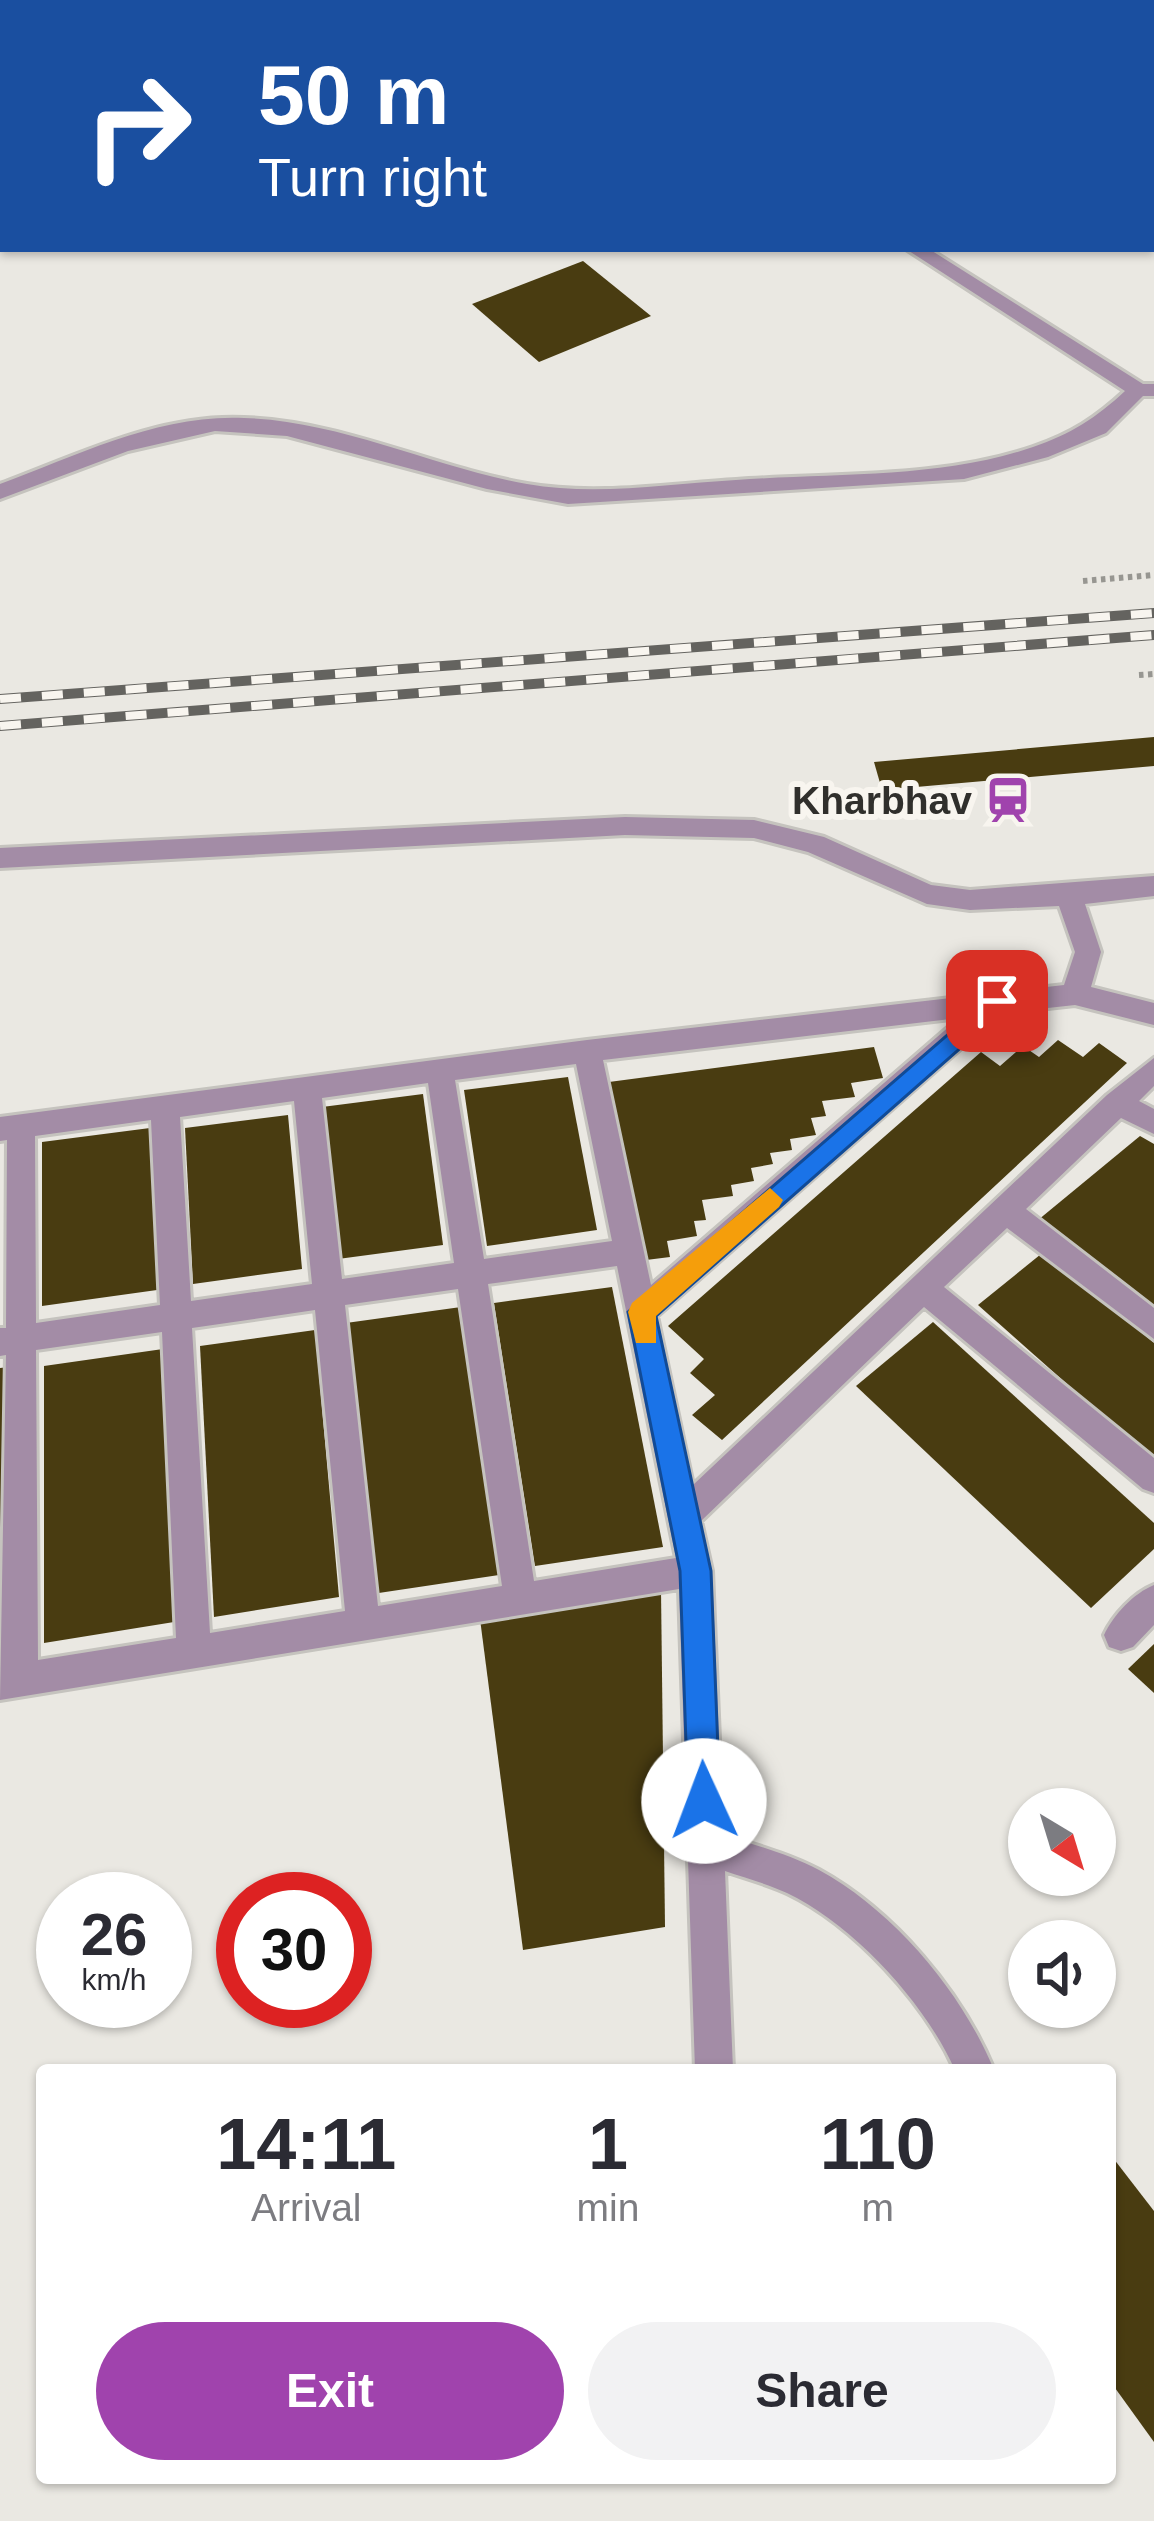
<!DOCTYPE html>
<html lang="en">
<head>
<meta charset="utf-8">
<style>
  :root { --surface:#fff; --page:#f2f2f3; --text:#2b2b33; --muted:#7c7c81; --accent:#a043ad }
  body { margin:0; font-family:Helvetica,sans-serif; background:var(--page); color:var(--text); height:100vh; display:flex; flex-direction:column; font-size:45px; white-space:nowrap }
  * { box-sizing:border-box; margin:0 }
  p { font-size:39px; color:var(--muted) }
  .icon { flex:none; width:66px; height:66px; fill:none; stroke:currentColor; stroke-width:2; stroke-linecap:round; stroke-linejoin:round }
  .map { position:relative; flex:1; overflow:hidden }
  .details { position:absolute; left:36px; top:2064px; width:1080px; height:420px; display:flex; flex-direction:column; background:var(--surface); border-radius:12px; box-shadow:0 3px 9px #0004 }
  .details>* { flex:none }
  .banner { position:absolute; left:0px; top:0px; width:1155px; height:252px; box-shadow:0 3px 9px #0004; background:#1a4fa0; color:#fff; overflow:hidden }
  .needle { width:78px; rotate:142deg }
  .controls { position:absolute; left:1008px; top:1788px; display:grid; gap:24px }
  .controls a { display:grid; place-items:center; width:108px; height:108px; border-radius:50%; background:var(--surface); box-shadow:0 3px 9px #0004; font-size:60px }
  .speed { position:absolute; left:36px; top:1872px; display:flex; gap:24px; font-size:60px; font-weight:700; text-align:center }
  .speed>* { display:grid; place-content:center; width:156px; height:156px; border-radius:50%; background:var(--surface); box-shadow:0 3px 9px #0004; line-height:1 }
  .speed small { font-size:30px; font-weight:400 }
  .speed .limit { border:18px solid #d22; background:#fff; color:#111 }
  .pin { position:absolute; display:grid; place-items:center; width:102px; height:102px; color:#fff; margin:-51px; border-radius:24px; box-shadow:0 6px 18px #0006 }
  .me { position:absolute; width:132px; margin:-66px; rotate:358deg; stroke-linejoin:round; filter:drop-shadow(0 0 9px #0008) }
  .turn { display:flex; align-items:center; gap:42px; height:252px; padding:0 60px; font-size:54px }
  .turn .icon { width:156px; height:156px; stroke-width:2.5 }
  .turn b { display:block; font-size:84px; line-height:102px }
  .eta { display:flex; justify-content:space-evenly; align-items:center; height:204px; text-align:center }
  .eta b { font-size:72px; font-weight:600; line-height:84px }
  .action { display:flex; gap:24px; margin-top:auto; padding:24px 60px }
  .action a { flex:1; height:138px; border-radius:72px; background:var(--accent); color:#fff; font-size:48px; font-weight:600; line-height:138px; text-align:center }
  .action a+a { background:var(--page); color:var(--text) }
  .map>svg:first-child { display:block }
  .building { fill:#493c11 }
  .lines { fill:none; stroke-linecap:round; stroke-linejoin:round }
  .minor-casing { stroke:#c5c3be; stroke-width:6 }
  .path { stroke:#979691; stroke-width:6; stroke-dasharray:4.5 4.5; stroke-linecap:butt }
  .minor { fill:#a38ca6; fill-rule:evenodd }
  .rail-casing { stroke:#64635f; stroke-width:10 }
  .rail { stroke:#f8f5ef; stroke-width:8; stroke-dasharray:21; stroke-linecap:butt }
  .route { fill:#1a73e8; stroke:#114b97; stroke-width:3 }
  .slow { fill:#f59e0b }
  .labels { text-anchor:middle; stroke-width:12; stroke-linejoin:round; paint-order:stroke }
  .poi-label { font-size:39px; font-weight:bold; fill:#302f2c; stroke:#f8f5ef; text-anchor:end }
</style>
</head>
<body>
<div class="map">
<svg width="1154" height="2521" viewBox="0 0 1154 2521">
  <rect width="100%" height="100%" fill="#eae8e2"/>
  <g class="building">
    <path d="M583,261L651,316L539,362L472,304Z"/>
    <path d="M1154,737V766L882,790L874,762Z"/>
    <path d="M1058,1040L1083,1057L1099,1043L1127,1063L722,1440L692,1415L715,1395L690,1373L704,1359L668,1326L981,1052L1000,1066L1023,1046L1039,1057Z"/>
    <path d="M874,1047L883,1078L851,1083L855,1097L822,1101L826,1116L811,1118L816,1135L790,1139L792,1150L770,1153L773,1164L751,1168L754,1181L731,1185L733,1196L702,1200L706,1220L694,1221L697,1236L667,1241L670,1257L646,1260L609,1082Z"/>
    <path d="M568,1077L597,1230L487,1246L464,1090Z"/>
    <path d="M423,1094L443,1245L338,1259L322,1107Z"/>
    <path d="M288,1115L302,1269L193,1284L185,1128Z"/>
    <path d="M150,1128L157,1290L42,1306V1142Z"/>
    <path d="M1140,1136L1154,1144V1308L1032,1225Z"/>
    <path d="M1046,1250L1154,1343V1461L978,1305Z"/>
    <path d="M612,1287L663,1547L535,1566L494,1303Z"/>
    <path d="M461,1307L499,1575L372,1594L346,1323Z"/>
    <path d="M933,1322L1154,1523V1549L1091,1608L856,1386Z"/>
    <path d="M315,1330L339,1597L214,1617L200,1346Z"/>
    <path d="M163,1349L174,1622L44,1643V1366Z"/>
    <path d="M9,1367L6,1649H0V1368Z"/>
    <path d="M661,1590L665,1927L523,1950L480,1619Z"/>
    <path d="M1154,1644V1693L1128,1669Z"/>
    <path d="M1110,2154L1154,2211V2442L1110,2381Z"/>
  </g>
  <g class="lines">
    <defs>
      <g id="minor">
        <rect x="555" y="0" width="16" height="3"/>
        <path d="M906,249H929L1143,384H1154V396H1143L1106,433L1048,457L964,479L568,504L487,489L287,436L215,431L128,451L0,499V484C78,455 159,414 244,418C342,421 432,467 527,484C595,496 668,484 736,480C833,473 940,479 1033,447C1071,434 1096,418 1125,391Z"/>
        <path d="M625,817L754,820L824,837L931,885L970,890L1154,876V896L1085,904L1101,952L1091,987L1154,1003V1025L1075,1005L1001,1013L657,1316L693,1485L1107,1095L1154,1058V1086L1139,1101L1154,1109V1134L1121,1118L1026,1209L1154,1308V1339L1007,1228L944,1287L1154,1458V1493L1143,1489L924,1307L701,1521L712,1571L723,1835C755,1845 789,1854 819,1870C894,1911 962,1992 994,2070H955C925,2003 854,1925 787,1893C768,1884 745,1878 725,1871L733,2070H695L679,1589L0,1700L6,1355L0,1356V1328H6L7,1140L0,1141V1117L587,1040L1064,985L1075,952L1059,906L970,910L927,904L808,852L754,838L625,835L0,868V848ZM959,1018L651,1285L603,1060ZM576,1064L612,1241L484,1259L455,1080ZM428,1083L454,1263L342,1279L322,1098ZM294,1101L312,1284L191,1301L180,1117ZM151,1120L160,1305L36,1323L35,1136ZM617,1266L676,1558L534,1581L488,1284ZM458,1289L502,1586L378,1606L345,1305ZM315,1310L345,1611L210,1633L192,1328ZM162,1332L176,1638L38,1660L36,1350Z"/>
        <path d="M1154,1585V1625L1133,1647L1121,1651L1109,1647L1104,1635C1113,1615 1134,1593 1154,1585Z"/>
      </g>
    </defs>
    <use href="#minor" class="minor-casing"/>
    <g class="path">
      <path d="M1083,581L1154,575"/>
      <path d="M1139,675L1154,674"/>
    </g>
    <use href="#minor" class="minor"/>
    <defs>
      <g id="rail">
        <path d="M0,699L1154,613"/>
        <path d="M0,726L1154,635"/>
      </g>
    </defs>
    <use href="#rail" class="rail-casing"/>
    <use href="#rail" class="rail"/>
  </g>
  <path class="route" d="M997,992L1006,995V1008L656,1316L711,1571L720,1801L716,1812L704,1817L693,1812L688,1801L680,1571L628,1312Z"/>
  <path class="slow" d="M770,1188L783,1200L779,1207L656,1316V1343H636L628,1312L632,1303Z"/>
  <defs>
    <symbol id="station-bare" viewBox="-9 -9 18 18"><path d="M-3-6H3Q5-6 5-4V2Q5 4 3 4L4.5 6H3L1.5 4h-3L-3 6H-4.5L-3 4Q-5 4-5 2V-4Q-5-6-3-6ZM-3.5-4v3h7v-3ZM-3.5 1v1.5H-2V1ZM2 1v1.5H3.5V1Z" fill="#a043ad" stroke="#f8f5ef" stroke-width="2.5" paint-order="stroke"/></symbol>
  </defs>
  <g fill-rule="evenodd">
    <use href="#station-bare" x="975" y="767" width="66" height="66"/>
  </g>
  <g class="labels">
    <g class="poi-label">
      <text x="972" y="814">Kharbhav</text>
    </g>
  </g>
</svg>
<div class="controls">
<a><svg class="needle" viewBox="-14 -14 28 28"><path d="M0-13l5 13h-10z" fill="#e53935"/><path d="M0 13l5-13h-10z" fill="#7c7c81"/></svg></a>
<a><svg class="icon" aria-label="sound" viewBox="0 0 24 24"><path d="M4 9h4l5-4v14l-5-4H4zM17 9q2 3 0 6"/></svg></a>
</div>
<div class="speed"><div>26<small>km/h</small></div><div class="limit">30</div></div>
<div class="pin" style="left:997px;top:1001px;background:#d93025"><svg class="icon" aria-label="arrive" viewBox="0 0 24 24"><path d="M6 21V4h12l-3 4 3 4H6"/></svg></div>
<svg class="me" style="left:704px;top:1801px" viewBox="-20 -20 40 40"><circle r="19" fill="#fff"/><path d="M0-13L10 11 0 6-10 11z" fill="#1a73e8"/></svg>
<div class="banner">
<div class="turn"><svg class="icon" aria-label="right" viewBox="0 0 24 24"><path d="M7 20v-9h11M14 6l5 5-5 5"/></svg><div><b>50 m</b>Turn right</div></div>
</div>
<section class="details">
<div class="eta">
<div><b>14:11</b><p>Arrival</p></div>
<div><b>1</b><p>min</p></div>
<div><b>110</b><p>m</p></div>
</div>
<div class="action"><a>Exit</a><a>Share</a></div>
</section>
</div>
</body>
</html>
